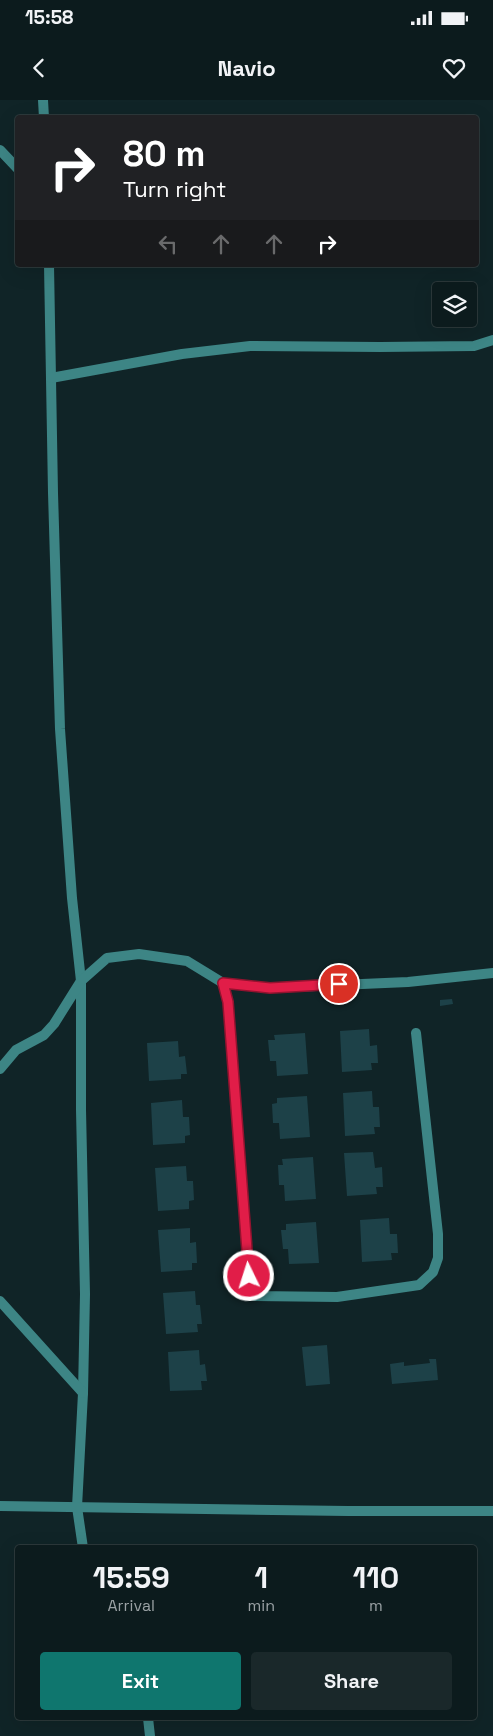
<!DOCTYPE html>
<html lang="en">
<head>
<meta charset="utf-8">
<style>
  :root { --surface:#0c1b1d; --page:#1a282a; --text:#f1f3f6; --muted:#9aa1a4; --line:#2c393b; --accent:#0f766e }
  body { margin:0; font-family:"Space Grotesk",sans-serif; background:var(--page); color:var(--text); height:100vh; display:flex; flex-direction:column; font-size:19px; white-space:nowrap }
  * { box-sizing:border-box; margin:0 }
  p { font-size:16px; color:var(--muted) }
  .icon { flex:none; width:28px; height:28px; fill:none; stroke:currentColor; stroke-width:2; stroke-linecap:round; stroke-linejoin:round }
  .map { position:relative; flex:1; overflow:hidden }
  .sheet { position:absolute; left:15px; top:1445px; width:462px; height:175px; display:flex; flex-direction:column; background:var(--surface); border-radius:5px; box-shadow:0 5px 20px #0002,0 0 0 1px var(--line) }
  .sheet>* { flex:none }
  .guide { position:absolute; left:15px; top:15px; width:464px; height:152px; border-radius:5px; box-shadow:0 5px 20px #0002,0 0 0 1px var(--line); background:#202124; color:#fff; overflow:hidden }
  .buttons { position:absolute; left:432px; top:182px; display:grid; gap:10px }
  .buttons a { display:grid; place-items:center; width:45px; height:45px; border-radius:5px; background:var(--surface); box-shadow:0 5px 20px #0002,0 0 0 1px var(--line); font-size:25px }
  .pin { position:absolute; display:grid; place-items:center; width:42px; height:42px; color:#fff; margin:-21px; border:2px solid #fff; border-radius:50%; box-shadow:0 1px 5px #0007 }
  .me { position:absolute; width:55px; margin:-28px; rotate:356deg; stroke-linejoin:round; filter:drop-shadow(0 0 4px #0008) }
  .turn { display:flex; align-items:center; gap:18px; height:105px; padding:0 25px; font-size:22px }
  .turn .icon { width:65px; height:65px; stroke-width:2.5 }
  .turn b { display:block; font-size:35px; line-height:42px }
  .lanes { display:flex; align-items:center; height:48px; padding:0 25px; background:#0003; justify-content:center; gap:25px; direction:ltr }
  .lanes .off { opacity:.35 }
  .eta { display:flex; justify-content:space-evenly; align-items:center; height:85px; text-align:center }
  .eta b { font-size:30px; font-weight:800; line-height:35px }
  .button { display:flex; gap:10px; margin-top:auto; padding:10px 25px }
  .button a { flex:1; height:58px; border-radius:5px; background:var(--accent); color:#fff; font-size:20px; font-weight:800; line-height:58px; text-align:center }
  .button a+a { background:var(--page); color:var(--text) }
  .status { display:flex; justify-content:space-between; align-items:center; height:35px; padding:0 25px; background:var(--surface); direction:ltr }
  .status svg { height:14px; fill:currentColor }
  header { display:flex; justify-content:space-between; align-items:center; height:65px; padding:0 25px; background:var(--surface); font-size:22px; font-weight:800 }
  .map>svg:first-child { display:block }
  .building { fill:#1d4148 }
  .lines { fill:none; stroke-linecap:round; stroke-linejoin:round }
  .service { stroke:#3d8585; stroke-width:10 }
  .minor { stroke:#3d8585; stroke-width:10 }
  .route-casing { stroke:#92132f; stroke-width:12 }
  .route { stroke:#e11d48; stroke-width:9 }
</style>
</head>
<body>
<div class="status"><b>15:58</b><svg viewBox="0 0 49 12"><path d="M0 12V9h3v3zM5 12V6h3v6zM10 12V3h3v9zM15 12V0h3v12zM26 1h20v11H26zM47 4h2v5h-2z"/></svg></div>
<header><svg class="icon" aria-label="back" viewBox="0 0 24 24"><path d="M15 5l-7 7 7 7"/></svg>Navio<svg class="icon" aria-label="heart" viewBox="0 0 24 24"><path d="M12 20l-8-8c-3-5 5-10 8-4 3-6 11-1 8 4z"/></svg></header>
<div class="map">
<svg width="493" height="1636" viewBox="0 0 493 1636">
  <rect width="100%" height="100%" fill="#102427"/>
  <g class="building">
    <path d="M452,899L453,904L440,906V900Z"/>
    <path d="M369,929L370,946L377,945L378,963H371L372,970L342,972L340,931Z"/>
    <path d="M305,933L308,974L277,976L276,961H270L268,940H275L274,935Z"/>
    <path d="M178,941L179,957L185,956L187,974H181V979L149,981L147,943Z"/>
    <path d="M372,991L373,1007H379L380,1027H374L375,1034L345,1036L343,993Z"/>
    <path d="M307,996L310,1037L280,1039L279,1023H273L272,1004L277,1003V998Z"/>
    <path d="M182,1000L183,1017H189L190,1035L185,1036V1043L153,1045L151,1003Z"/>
    <path d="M373,1052L375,1068L382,1067L383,1087H376L377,1094L347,1096L344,1053Z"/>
    <path d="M313,1057L316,1099L285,1101L284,1085H279L278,1065H283L282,1059Z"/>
    <path d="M186,1066L187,1081H193L194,1100L189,1101V1109L158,1111L155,1068Z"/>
    <path d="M389,1118L390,1134H397L398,1153H391L392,1160L362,1162L360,1120Z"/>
    <path d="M316,1122L319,1163L289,1164L288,1149H283L281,1130H286V1124Z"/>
    <path d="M190,1128V1143L196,1142L197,1163H192V1170L161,1172L158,1130Z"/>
    <path d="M195,1191L196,1205H200L202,1224H197L198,1232L166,1234L163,1193Z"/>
    <path d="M327,1245L330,1284L306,1286L302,1247Z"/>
    <path d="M199,1250L200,1265L205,1264L207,1281H201L202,1290L170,1291L168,1252Z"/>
    <path d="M429,1259H436L438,1280L392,1284L390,1264L404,1262V1266L430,1263Z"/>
  </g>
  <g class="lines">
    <path class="service" d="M223,883L228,902L249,1176L255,1196L337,1197L419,1185L433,1172L438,1158V1134L416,933"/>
    <g class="minor">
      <path d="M43,0L44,18"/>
      <path d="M0,50L18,69"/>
      <path d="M49,165L53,393L60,629L72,798L81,881V1010L85,1194L83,1293L77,1407L83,1448"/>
      <path d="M51,278L182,254L250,246L380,247L474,246L493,240"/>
      <path d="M0,969L16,950L44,935L54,924L81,881L107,858L139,854L187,861L223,883L270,888L408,882L493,873"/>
      <path d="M0,1201L83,1293"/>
      <path d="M0,1406L348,1411H493"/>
      <path d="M148,1618L150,1636"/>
    </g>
  </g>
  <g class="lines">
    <defs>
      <path id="route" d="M249,1176L228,902L223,883L270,888L339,884"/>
    </defs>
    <use href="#route" class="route-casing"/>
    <use href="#route" class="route"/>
  </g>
</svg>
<div class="buttons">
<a><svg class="icon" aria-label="layers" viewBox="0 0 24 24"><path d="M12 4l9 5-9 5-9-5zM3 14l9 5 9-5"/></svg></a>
</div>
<div class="pin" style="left:339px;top:884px;background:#d93025"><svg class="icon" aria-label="arrive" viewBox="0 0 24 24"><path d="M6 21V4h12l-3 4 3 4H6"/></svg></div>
<svg class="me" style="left:249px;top:1176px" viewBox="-20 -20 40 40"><circle r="17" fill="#e11d48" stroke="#fff" stroke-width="3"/><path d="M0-11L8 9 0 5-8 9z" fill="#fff"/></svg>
<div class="guide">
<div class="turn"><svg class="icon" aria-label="right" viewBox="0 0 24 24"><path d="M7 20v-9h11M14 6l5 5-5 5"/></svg><div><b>80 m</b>Turn right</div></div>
<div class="lanes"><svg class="icon off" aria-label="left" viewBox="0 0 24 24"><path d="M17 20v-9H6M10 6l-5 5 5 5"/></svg><svg class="icon off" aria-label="ahead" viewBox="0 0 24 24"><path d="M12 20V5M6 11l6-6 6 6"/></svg><svg class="icon off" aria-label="ahead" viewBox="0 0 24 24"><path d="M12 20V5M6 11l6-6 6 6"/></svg><svg class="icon" aria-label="right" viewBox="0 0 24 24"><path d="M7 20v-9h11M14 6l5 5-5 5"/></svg></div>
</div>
<section class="sheet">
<div class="eta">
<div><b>15:59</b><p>Arrival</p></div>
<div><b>1</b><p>min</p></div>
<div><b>110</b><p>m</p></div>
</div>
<div class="button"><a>Exit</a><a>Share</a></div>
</section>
</div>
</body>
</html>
